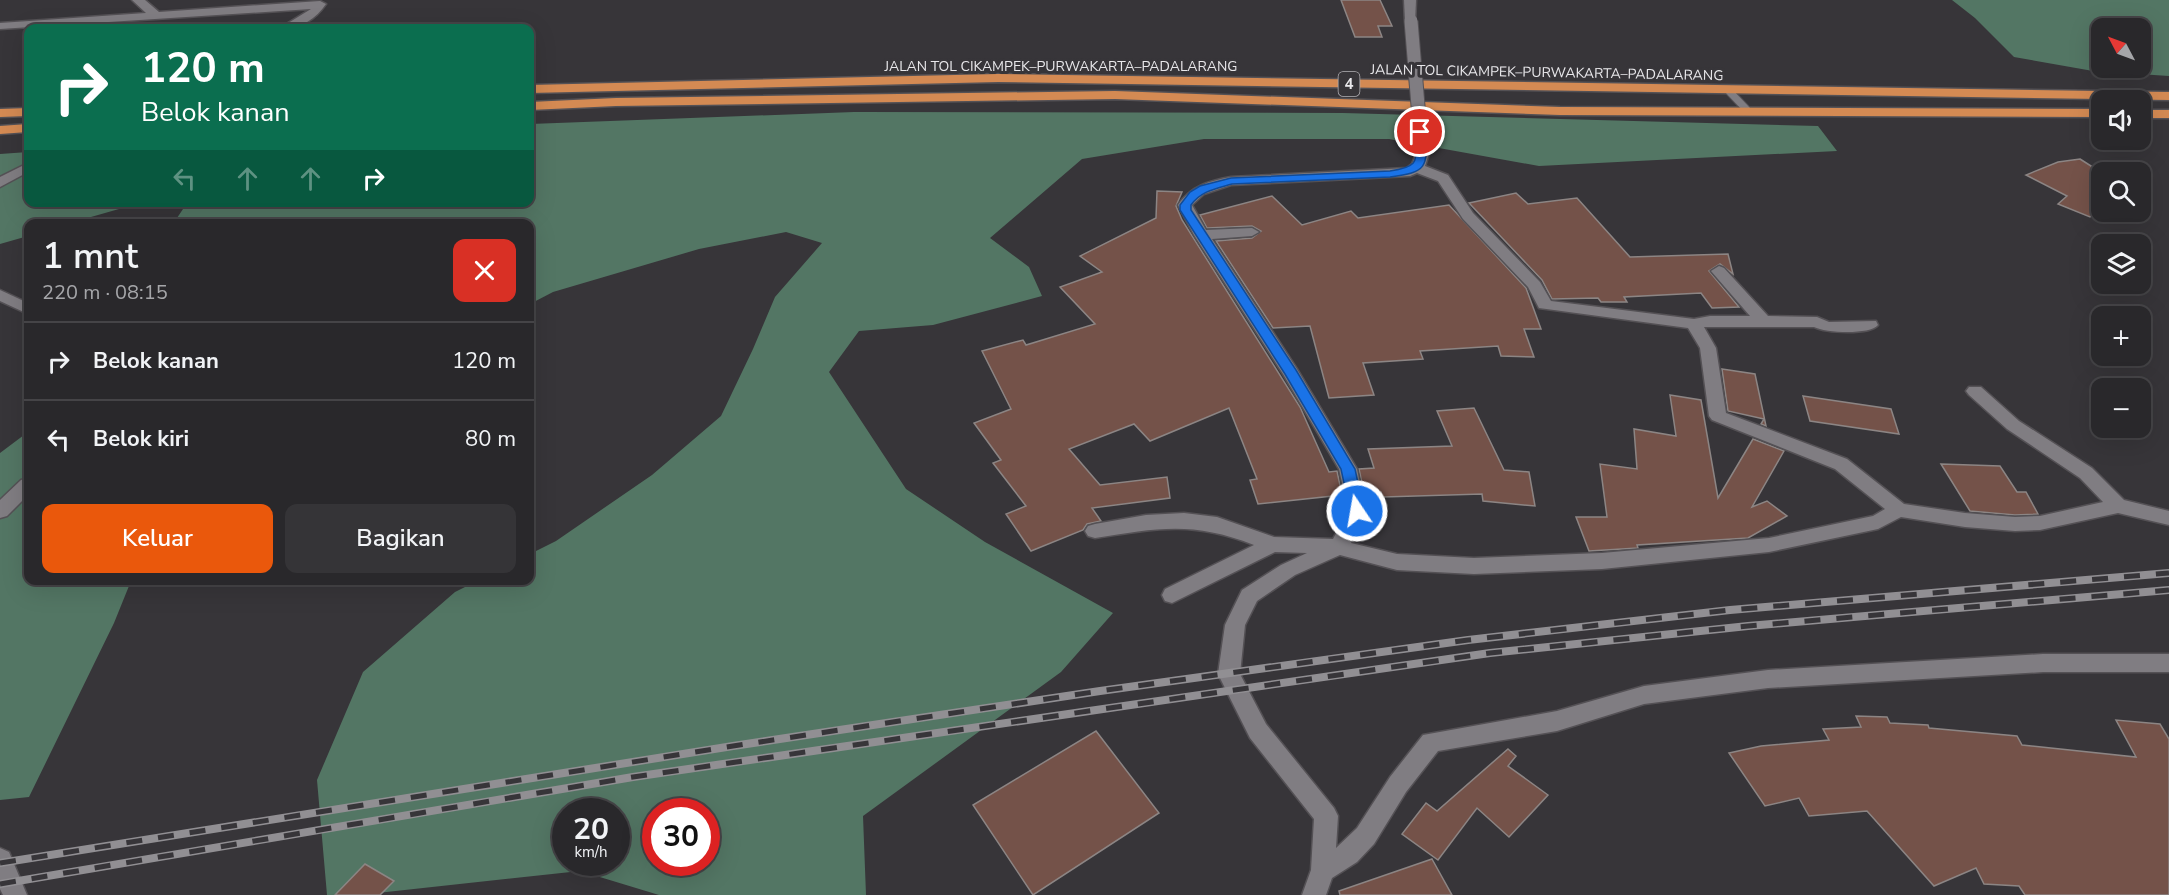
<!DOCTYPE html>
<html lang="id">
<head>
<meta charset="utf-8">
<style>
  :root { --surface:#29282b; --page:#353437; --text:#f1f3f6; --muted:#a5a6a9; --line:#454447; --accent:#ea580c }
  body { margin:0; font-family:"Nunito Sans",sans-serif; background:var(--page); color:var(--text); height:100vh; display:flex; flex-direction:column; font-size:22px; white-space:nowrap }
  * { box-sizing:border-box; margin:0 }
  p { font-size:20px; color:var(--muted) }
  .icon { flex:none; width:33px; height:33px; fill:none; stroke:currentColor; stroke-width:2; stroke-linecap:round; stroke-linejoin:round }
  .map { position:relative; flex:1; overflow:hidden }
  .panel { position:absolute; left:24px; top:219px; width:510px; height:366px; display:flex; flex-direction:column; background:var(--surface); border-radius:12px; box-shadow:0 6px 24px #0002,0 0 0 2px var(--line) }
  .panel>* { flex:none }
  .hud { position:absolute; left:24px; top:24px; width:510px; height:183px; border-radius:12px; box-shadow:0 6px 24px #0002,0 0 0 2px var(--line); background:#0b6e4f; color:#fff; overflow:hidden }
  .needle { width:39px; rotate:311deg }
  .controls { position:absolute; left:2091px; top:18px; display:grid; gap:12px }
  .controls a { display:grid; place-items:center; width:60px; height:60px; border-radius:12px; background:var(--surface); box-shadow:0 6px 24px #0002,0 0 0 2px var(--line); font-size:30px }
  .speed { position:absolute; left:552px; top:798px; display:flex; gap:12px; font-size:30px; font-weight:700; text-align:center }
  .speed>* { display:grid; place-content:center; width:78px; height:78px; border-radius:50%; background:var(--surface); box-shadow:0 6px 24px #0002,0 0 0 2px var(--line); line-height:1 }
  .speed small { font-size:15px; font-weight:400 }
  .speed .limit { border:9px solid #d22; background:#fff; color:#111 }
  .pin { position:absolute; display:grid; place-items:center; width:51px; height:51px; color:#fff; margin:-26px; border:3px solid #fff; border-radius:50%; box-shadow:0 2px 6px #0007 }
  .me { position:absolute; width:66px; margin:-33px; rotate:348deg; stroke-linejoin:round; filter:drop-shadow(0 0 4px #0008) }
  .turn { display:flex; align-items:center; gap:21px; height:126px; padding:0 18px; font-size:27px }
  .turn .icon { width:78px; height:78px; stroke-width:2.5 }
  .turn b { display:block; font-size:42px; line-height:51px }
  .lanes { display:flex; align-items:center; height:57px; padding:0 18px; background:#0003; justify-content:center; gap:30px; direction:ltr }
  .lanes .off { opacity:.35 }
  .round { display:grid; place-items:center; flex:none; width:63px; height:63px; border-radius:12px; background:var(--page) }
  .overview { display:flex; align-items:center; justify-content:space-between; height:102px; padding:0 18px }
  h1 { font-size:36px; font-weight:600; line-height:45px }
  .cta { display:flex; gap:12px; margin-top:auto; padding:12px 18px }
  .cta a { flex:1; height:69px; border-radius:12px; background:var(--accent); color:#fff; font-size:24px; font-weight:600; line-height:69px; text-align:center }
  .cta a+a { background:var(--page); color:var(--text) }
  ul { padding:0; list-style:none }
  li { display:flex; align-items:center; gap:18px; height:78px; padding:0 18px; border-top:2px solid var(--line) }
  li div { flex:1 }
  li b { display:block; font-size:22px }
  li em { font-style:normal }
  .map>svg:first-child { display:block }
  .forest { fill:#537664; fill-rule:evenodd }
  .building { fill:#745249; stroke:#8c8584; stroke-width:1.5 }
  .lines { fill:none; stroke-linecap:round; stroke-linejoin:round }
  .lane-casing { stroke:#545155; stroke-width:2 }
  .street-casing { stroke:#545155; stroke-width:3 }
  .highway-casing { stroke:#545155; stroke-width:3 }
  .lane { fill:#807d82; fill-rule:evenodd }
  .street { fill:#807d82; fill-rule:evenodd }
  .highway { fill:#d48a53; fill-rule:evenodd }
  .rail-casing { stroke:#918f93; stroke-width:8 }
  .rail { stroke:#373539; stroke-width:5; stroke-dasharray:16; stroke-linecap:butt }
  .street-bridge-casing { stroke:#545155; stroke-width:15; stroke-linecap:butt }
  .street-bridge { stroke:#807d82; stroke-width:13 }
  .route { fill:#1a73e8; stroke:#114b97; stroke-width:1.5 }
  .labels { text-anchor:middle; stroke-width:6; stroke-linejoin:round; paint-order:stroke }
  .far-street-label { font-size:14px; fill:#e9e8eb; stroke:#373539 }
  .shield { fill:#373539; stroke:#b4b2b6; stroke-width:1.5 }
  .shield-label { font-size:15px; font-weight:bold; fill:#e9e8eb }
</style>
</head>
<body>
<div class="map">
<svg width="2169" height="895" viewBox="0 0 2169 895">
  <rect width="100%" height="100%" fill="#373539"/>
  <g class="forest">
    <path d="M1952,0H2169V76L2093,71L2014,57L1975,18ZM2102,28H2140V68H2102Z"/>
    <path d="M854,112L1343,113L1818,126L1837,151L1539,166L1389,139H1204L1082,159L990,238L1029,267L1042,296L933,325L859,331L829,372L906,489L985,542L1113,613L1061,672L863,816L866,895H659L580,871L359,895H327L317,780L363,672L455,592L477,581L530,580V554L556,541L652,475L721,416L753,349L775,297L822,243L786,232L699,249L553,292L530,304V224H173L187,203H185L530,202V124ZM566,812H616V862H566ZM656,812H706V862H656Z"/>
    <path d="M28,152V202L140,203L70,223L28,224V236L0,244V154Z"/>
    <path d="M28,432V580L131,581L114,623L29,797L0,800V453Z"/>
  </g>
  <g class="building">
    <path d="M1341,0H1380L1392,26H1378L1382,37H1355Z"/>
    <path d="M2080,159L2102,173V207L2090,217L2058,204L2067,196L2026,175L2058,162Z"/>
    <path d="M1157,191L1182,192L1176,206L1182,220L1300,407L1329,472L1337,471L1342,495L1258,504L1250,480L1257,479L1229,408L1150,441L1134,424L1069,449L1100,485L1167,477L1170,498L1092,508L1101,521L1087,524L1083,530L1031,551L1006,514L1026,506L993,463L1001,460L974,423L1011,409L982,351L1023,340L1026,345L1095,324L1060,287L1102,272L1080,256L1156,218Z"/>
    <path d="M1516,193L1528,204L1577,198L1630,257L1728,254L1733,274L1720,264L1709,271L1739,307L1712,308L1701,293L1624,297L1627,302H1601L1598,298L1552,299L1542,280L1469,203Z"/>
    <path d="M1272,196L1302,225L1351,211L1358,218L1449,205L1526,288L1541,329H1524L1534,357L1501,356L1498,346L1420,351L1423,359L1363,363L1374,395L1329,398L1310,326L1273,328L1216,241L1252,238L1261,231L1252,226L1207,228L1200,215Z"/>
    <path d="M1722,369L1755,374L1766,426L1761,424L1764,419L1728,411Z"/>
    <path d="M1670,395L1701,400L1718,498L1753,439L1784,451L1752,507L1767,501L1787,516L1748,538L1637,545L1638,548L1589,551L1576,517H1607L1600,464L1637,469L1634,429L1676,436Z"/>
    <path d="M1803,396L1891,409L1899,434L1810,421Z"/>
    <path d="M1474,408L1504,470L1529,472L1535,506L1483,501L1482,494L1383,497L1381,492L1364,493L1359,469L1374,468L1368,449L1452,446L1437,411Z"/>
    <path d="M1941,464L2000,466L2017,492H2026L2038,514L2015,515L1970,511Z"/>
    <path d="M1856,716L1887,717L1890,723L1928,725L1929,728L2017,736L2022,745L2136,757L2116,720L2160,724L2169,739V895H2025L2019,886L1984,884L1976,868L1934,886L1867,811L1809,816L1799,798L1765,806L1729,753L1761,746L1829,740L1823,729L1861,727Z"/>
    <path d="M1096,731L1159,813L1033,895L973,805Z"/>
    <path d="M1508,749L1516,756L1508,766L1548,795L1509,837L1477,808L1438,860L1402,834L1426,803L1437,811Z"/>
    <path d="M1432,859L1452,895H1340L1339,891Z"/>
    <path d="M365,864L394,881L380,895H335Z"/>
  </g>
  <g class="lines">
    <defs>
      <path id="lane" d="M1724,87H1730L1751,109V113H1745L1724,91Z"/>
      <g id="street">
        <path d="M132,0H145L159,12L320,1L326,4C315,20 299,30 280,28L311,9L0,29V23L146,13Z"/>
        <path d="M1404,0H1416L1415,23L1411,24L1405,21Z"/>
        <path d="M1422,150L1429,154L1425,166L1448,175L1473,213L1540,282L1551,301L1694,319L1710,316H1750L1711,271L1719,266L1724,268L1768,316L1817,317L1829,322L1876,321L1878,325C1870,335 1826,333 1814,327H1704L1716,348L1726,413L1847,459L1904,504L1965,513L2015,517L2040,516L2103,502L2080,478L2007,429L1969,395L1966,391L1969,387H1981L2019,421L2092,468L2124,500L2169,511V525L2118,513L2040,530L2015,531L1965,527L1901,517L1878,529L1769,552L1602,569L1474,574L1397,570L1340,555L1295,575L1257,601L1245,625L1240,674L1266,724L1334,808L1338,816L1336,848L1357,828L1390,777L1423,735L1557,711L1644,686L1768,670L2043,654H2169V672H2043L1768,688L1644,704L1557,731L1438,751L1406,792L1374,844L1357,862L1332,878L1326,895H1302L1311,870L1314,819L1250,738L1218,674L1225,625L1242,590L1281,565L1307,553L1275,552L1172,603L1165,601L1162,595L1165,589L1254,545C1193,521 1158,528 1095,538L1088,536L1085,531L1088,526L1095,524L1146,515L1184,513L1217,517L1274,537L1333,539L1348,511L1339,469L1283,374L1194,235L1178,205C1191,186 1209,181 1231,177L1407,168L1412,164L1417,151ZM1417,173L1438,181L1463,219L1528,287L1539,308L1688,328L1700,348L1709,416L1712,420L1835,469L1885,509L1873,516L1769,538L1602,553L1474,558L1397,554L1351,543L1366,511L1357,469L1297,369L1212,239L1252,236L1259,232L1252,228L1206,230L1192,205L1204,194L1231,185L1410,176Z"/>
        <path d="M28,163V172L0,187V177Z"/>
        <path d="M0,290L28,303V314L0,301Z"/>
        <path d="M28,478V495L7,516L0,518V500L21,480Z"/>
        <path d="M0,848L9,852L27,895H3L0,889Z"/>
      </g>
      <g id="highway">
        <path d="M998,74L2169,92V100L998,82L530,93V85Z"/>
        <path d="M1115,91L1560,107L2102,109V117L1560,115L1115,99L616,106L530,110V102L616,98Z"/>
        <path d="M28,108V116L0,117V109Z"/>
        <rect x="2140" y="110" width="29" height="8"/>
        <path d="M28,124V132L0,134V126Z"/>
      </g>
    </defs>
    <use href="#lane" class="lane-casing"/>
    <use href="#street" class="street-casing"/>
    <use href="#highway" class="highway-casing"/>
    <use href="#lane" class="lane"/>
    <use href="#street" class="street"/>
    <use href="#highway" class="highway"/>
    <defs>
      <g id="rail">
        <path d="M0,863L733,746L1100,691L1468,640L1730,610L2169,573"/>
        <path d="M0,884L633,777L1490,653L1748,626L2169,590"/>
      </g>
    </defs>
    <use href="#rail" class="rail-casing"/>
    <use href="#rail" class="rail"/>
    <defs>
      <path id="street-bridge" d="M1411,21L1422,154"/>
    </defs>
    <use href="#street-bridge" class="street-bridge-casing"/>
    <use href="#street-bridge" class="street-bridge"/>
  </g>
  <path class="route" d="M1416,129L1425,132C1428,168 1427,172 1390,177L1232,184C1215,189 1201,191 1191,205V210L1296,370L1355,469L1364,511L1357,516L1350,511L1341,469L1285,374L1180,210V205L1190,192L1200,186L1231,178L1390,171C1430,165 1409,155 1416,129Z"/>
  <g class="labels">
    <g class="far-street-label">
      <text x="1061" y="71">JALAN TOL CIKAMPEK–PURWAKARTA–PADALARANG</text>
      <text transform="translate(1547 72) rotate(1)" y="5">JALAN TOL CIKAMPEK–PURWAKARTA–PADALARANG</text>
    </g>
    <rect class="shield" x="1338.5" y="72" width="21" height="24" rx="4.5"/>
    <g class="shield-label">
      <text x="1349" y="89">4</text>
    </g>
  </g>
</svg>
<div class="controls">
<a><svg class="needle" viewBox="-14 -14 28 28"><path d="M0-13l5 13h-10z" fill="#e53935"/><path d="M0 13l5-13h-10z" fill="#a5a6a9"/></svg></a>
<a><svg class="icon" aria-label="sound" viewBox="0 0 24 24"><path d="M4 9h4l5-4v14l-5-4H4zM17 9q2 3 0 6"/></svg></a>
<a><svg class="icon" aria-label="search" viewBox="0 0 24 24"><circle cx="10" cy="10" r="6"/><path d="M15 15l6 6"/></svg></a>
<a><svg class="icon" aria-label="layers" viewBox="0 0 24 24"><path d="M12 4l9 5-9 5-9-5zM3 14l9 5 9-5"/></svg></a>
<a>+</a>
<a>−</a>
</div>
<div class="speed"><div>20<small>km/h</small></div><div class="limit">30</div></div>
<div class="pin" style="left:1420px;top:132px;background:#d93025"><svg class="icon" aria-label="arrive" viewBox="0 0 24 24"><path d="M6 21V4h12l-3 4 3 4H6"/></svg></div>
<svg class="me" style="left:1357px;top:511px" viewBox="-20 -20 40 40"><circle r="17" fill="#1a73e8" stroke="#fff" stroke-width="3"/><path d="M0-11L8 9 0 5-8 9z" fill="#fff"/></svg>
<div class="hud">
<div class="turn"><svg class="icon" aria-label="right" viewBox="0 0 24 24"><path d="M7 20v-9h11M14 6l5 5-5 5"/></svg><div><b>120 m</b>Belok kanan</div></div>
<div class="lanes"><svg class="icon off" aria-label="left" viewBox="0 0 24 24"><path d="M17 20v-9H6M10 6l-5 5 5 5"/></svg><svg class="icon off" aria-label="ahead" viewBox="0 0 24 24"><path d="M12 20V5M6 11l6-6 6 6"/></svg><svg class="icon off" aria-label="ahead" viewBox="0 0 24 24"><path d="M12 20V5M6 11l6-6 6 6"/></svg><svg class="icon" aria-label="right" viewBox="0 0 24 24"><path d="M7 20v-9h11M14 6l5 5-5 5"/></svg></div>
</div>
<section class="panel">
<div class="overview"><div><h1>1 mnt</h1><p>220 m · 08:15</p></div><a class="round" style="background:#d93025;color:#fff"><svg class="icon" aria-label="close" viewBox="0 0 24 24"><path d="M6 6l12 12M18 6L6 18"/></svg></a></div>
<ul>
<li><svg class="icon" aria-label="right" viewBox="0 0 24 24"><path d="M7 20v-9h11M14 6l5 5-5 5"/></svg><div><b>Belok kanan</b></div><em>120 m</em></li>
<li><svg class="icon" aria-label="left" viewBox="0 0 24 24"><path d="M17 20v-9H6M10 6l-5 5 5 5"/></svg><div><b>Belok kiri</b></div><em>80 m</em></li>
</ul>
<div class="cta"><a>Keluar</a><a>Bagikan</a></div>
</section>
</div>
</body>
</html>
